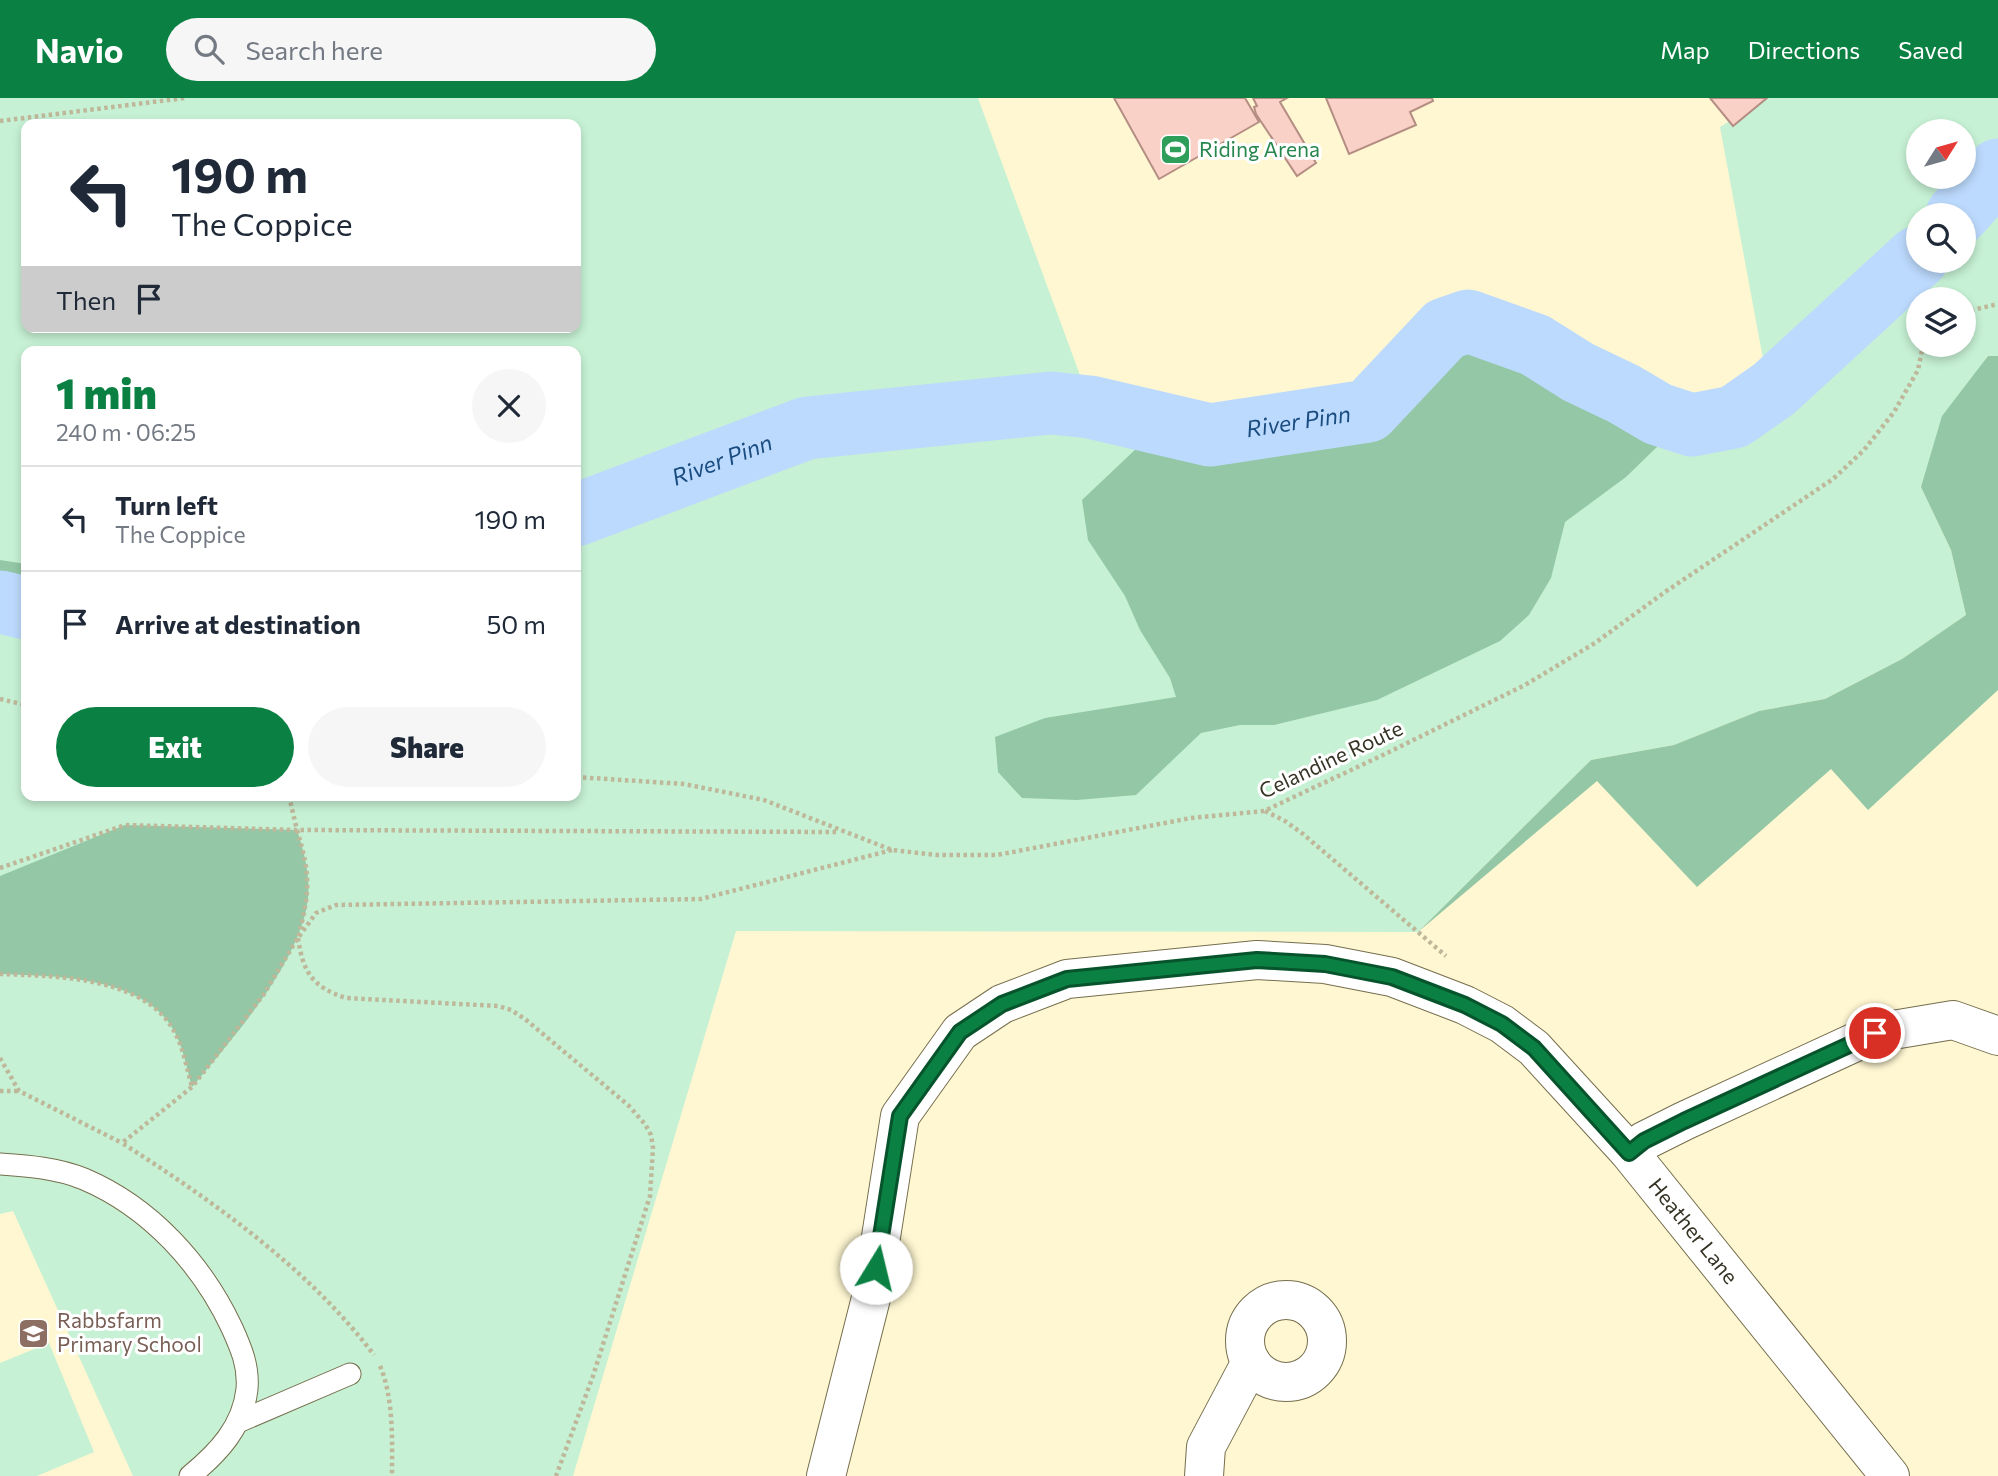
<!DOCTYPE html>
<html lang="en">
<head>
<meta charset="utf-8">
<style>
  :root { --surface:#fff; --page:#f6f6f7; --text:#1f2937; --muted:#747a83; --line:#e0e1e3; --accent:#0b8043 }
  body { margin:0; font-family:Commissioner,sans-serif; background:var(--page); color:var(--text); height:100vh; display:flex; flex-direction:column; font-size:26px; white-space:nowrap }
  * { box-sizing:border-box; margin:0 }
  p { font-size:23px; color:var(--muted) }
  .icon { flex:none; width:38px; height:38px; fill:none; stroke:currentColor; stroke-width:2; stroke-linecap:round; stroke-linejoin:round }
  .map { position:relative; flex:1; overflow:hidden }
  .details { position:absolute; left:21px; top:248px; width:560px; height:455px; display:flex; flex-direction:column; background:var(--surface); border-radius:14px; box-shadow:0 4px 10px #0003 }
  .details>* { flex:none }
  .banner { position:absolute; left:21px; top:21px; width:560px; height:214px; border-radius:14px; box-shadow:0 4px 10px #0003; background:#fff; color:var(--text); overflow:hidden }
  .needle { width:46px; rotate:53deg }
  .fabs { position:absolute; left:1906px; top:21px; display:grid; gap:14px }
  .fabs a { display:grid; place-items:center; width:70px; height:70px; border-radius:50%; background:var(--surface); box-shadow:0 4px 10px #0003; font-size:35px }
  .pin { position:absolute; display:grid; place-items:center; width:60px; height:60px; color:#fff; margin:-30px; border:4px solid #fff; border-radius:50%; box-shadow:0 2px 7px #0007 }
  .me { position:absolute; width:77px; margin:-38px; rotate:9deg; stroke-linejoin:round; filter:drop-shadow(0 0 5px #0008) }
  .turn { display:flex; align-items:center; gap:24px; height:147px; padding:0 35px; font-size:32px }
  .turn .icon { width:91px; height:91px; stroke-width:2.5 }
  .turn b { display:block; font-size:49px; line-height:60px }
  .then { display:flex; align-items:center; height:66px; padding:0 35px; background:#0003; gap:14px; font-size:26px }
  .round { display:grid; place-items:center; flex:none; width:74px; height:74px; border-radius:37px; background:var(--page) }
  .head { display:flex; align-items:center; justify-content:space-between; height:119px; padding:0 35px }
  h1 { font-size:42px; font-weight:800; line-height:52px; color:var(--accent) }
  .action { display:flex; gap:14px; margin-top:auto; padding:14px 35px }
  .action a { flex:1; height:80px; border-radius:42px; background:var(--accent); color:#fff; font-size:28px; font-weight:800; line-height:80px; text-align:center }
  .action a+a { background:var(--page); color:var(--text) }
  ul { padding:0; list-style:none }
  li { display:flex; align-items:center; gap:21px; height:105px; padding:0 35px; border-top:2px solid var(--line) }
  li div { flex:1 }
  li b { display:block; font-size:26px }
  li em { font-style:normal }
  header { display:flex; align-items:center; gap:42px; box-sizing:border-box; height:98px; padding:0 35px; background:var(--accent); color:#fff }
  header strong { font-size:33px }
  nav { display:flex; gap:38px; margin-inline-start:auto; font-size:24px }
  .search { width:490px; height:63px; background:var(--page); display:flex; align-items:center; gap:18px; box-sizing:border-box; padding:0 24px; border-radius:38px; color:var(--muted); font-size:26px }
  .map>svg:first-child { display:block }
  .green { fill:#c6f1d4; fill-rule:evenodd }
  .forest { fill:#93c7a5 }
  .water { fill:#bcdafd }
  .lines { fill:none; stroke-linecap:round; stroke-linejoin:round }
  .river { stroke:#bcdafd; stroke-width:63 }
  .building { fill:#fad1c6; stroke:#b48d83; stroke-width:2 }
  .service-casing { stroke:#756e4d; stroke-width:23 }
  .minor-casing { stroke:#756e4d; stroke-width:40 }
  .path { stroke:#beb79a; stroke-width:4.5; stroke-dasharray:3.5 3.5; stroke-linecap:butt }
  .service { stroke:#fff; stroke-width:21 }
  .minor { stroke:#fff; stroke-width:38 }
  .route-casing { stroke:#07532c; stroke-width:18 }
  .route { stroke:#0b8043; stroke-width:12 }
  .labels { text-anchor:middle; stroke-width:6; stroke-linejoin:round; paint-order:stroke }
  .leisure-label { font-size:21px; fill:#27864d; stroke:#fff; text-anchor:start }
  .street-label { font-size:21px; fill:#363325; stroke:#fff }
  .education-label { font-size:21px; fill:#785e54; stroke:#fff; text-anchor:start }
  .water-label { font-size:23px; font-style:italic; fill:#194c81; stroke:#fff }
</style>
</head>
<body>
<header>
<strong>Navio</strong>
<div class="search"><svg class="icon" aria-label="search" viewBox="0 0 24 24"><circle cx="10" cy="10" r="6"/><path d="M15 15l6 6"/></svg>Search here</div>
<nav><a>Map</a><a>Directions</a><a>Saved</a></nav>
</header>
<div class="map">
<svg width="1998" height="1378" viewBox="0 0 1998 1378">
  <rect width="100%" height="100%" fill="#fff7d2"/>
  <g class="green">
    <path d="M0,0H978L1091,307L1187,319L1213,325L1362,304L1429,225L1470,210L1693,314L1734,304L1766,277L1720,29L1767,0H1998V48L1980,88L1998,81V258H1987L1921,389L1951,452L1966,517L1902,561L1825,601L1759,613L1674,647L1591,662L1418,834L736,833L573,1378H133L13,1113L0,1116ZM26,26H576V229H26ZM1918,33H1964V79H1918ZM1918,117H1964V163H1918ZM1918,201H1964V247H1918ZM26,254H576V698H26Z"/>
    <path d="M49,1245L94,1354L37,1378H0V1265Z"/>
  </g>
  <g class="forest">
    <path d="M1470,210L1693,314L1626,379L1565,424L1551,480L1529,517L1500,543L1377,602L1274,627H1240L1201,635L1136,697L1077,702L1022,700L998,674L995,639L1045,620L1176,599L1170,580L1140,532L1125,498L1088,442L1082,402L1139,348L1187,319L1213,325L1362,304L1429,225Z"/>
    <path d="M1988,258H1998V592L1868,712L1831,671L1697,789L1597,683L1418,834L1591,662L1674,647L1759,613L1825,601L1902,561L1966,517L1951,452L1921,389L1942,318Z"/>
    <path d="M0,462L26,466V494L0,488Z"/>
    <path d="M125,727L297,732C304,754 310,775 308,799C302,863 232,941 192,989C186,968 183,946 171,928C139,878 52,878 0,876V778Z"/>
  </g>
  <path class="water" d="M1998,48V81L1979,89Z"/>
  <g class="lines">
    <g class="river">
      <path d="M1957,117L1998,72"/>
      <path id="s1" d="M576,417L807,330L1051,305L1090,309L1210,337L1368,313L1445,231L1468,223L1535,247L1578,274L1624,296L1658,316L1692,327L1734,319L1774,291L1918,159"/>
      <path d="M0,504L26,510"/>
    </g>
  </g>
  <g class="building">
    <path d="M1114,0H1245L1259,24L1159,81Z"/>
    <path d="M1253,0H1287L1280,4L1316,65L1297,78L1256,16L1254,9L1257,8Z"/>
    <path d="M1326,0H1432L1433,3L1410,14L1416,27L1349,56Z"/>
    <path d="M1710,0H1767L1733,28Z"/>
  </g>
  <g class="lines">
    <defs>
      <g id="service">
        <path d="M0,1066C29,1068 57,1070 84,1081C150,1109 202,1166 232,1230C241,1250 249,1268 247,1291C243,1329 218,1355 190,1378"/>
        <path d="M238,1324L350,1276"/>
      </g>
      <g id="minor">
        <path d="M1629,1054L1644,1043L1684,1023L1875,935L1953,922L1998,938"/>
        <circle cx="1286" cy="1243" r="41"/>
        <path id="s2" d="M826,1378L872,1196L900,1018L960,934L1002,906L1067,881L1257,862L1325,866L1392,879L1465,907L1502,926L1534,950L1629,1054L1890,1378"/>
        <path d="M1204,1378L1206,1349L1251,1264"/>
      </g>
    </defs>
    <use href="#service" class="service-casing"/>
    <use href="#minor" class="minor-casing"/>
    <g class="path">
      <path d="M0,23L185,0"/>
      <path d="M1964,214L1998,206"/>
      <path d="M0,601L26,607"/>
      <path d="M576,679L684,686L764,702L892,752L937,757H997L1191,720L1264,713L1383,657L1525,587L1595,545L1665,494L1833,381L1864,352L1894,314L1918,272L1923,247"/>
      <path d="M1265,713L1285,723L1303,736L1446,858"/>
      <path d="M836,734L297,732C311,779 310,793 298,840L316,815L336,807L701,801L892,752"/>
      <path d="M0,770L125,727L297,732L289,698"/>
      <path d="M298,840C303,874 312,889 346,900L498,908L511,912L525,921L628,1007L645,1026L651,1037L653,1050L650,1098L593,1278L556,1378"/>
      <path d="M297,841L264,896L192,989L122,1045C213,1103 309,1171 374,1257"/>
      <path d="M0,876C52,878 139,878 171,928C183,946 186,968 192,989"/>
      <path d="M0,960L19,993L122,1045"/>
      <path d="M0,993H19"/>
      <path d="M380,1268C394,1301 392,1343 392,1378"/>
    </g>
    <use href="#service" class="service"/>
    <use href="#minor" class="minor"/>
  </g>
  <g class="lines">
    <defs>
      <path id="route" d="M876,1170L900,1018L960,934L1002,906L1067,881L1257,862L1325,866L1392,879L1465,907L1502,926L1534,950L1629,1055L1644,1043L1684,1023L1875,935"/>
    </defs>
    <use href="#route" class="route-casing"/>
    <use href="#route" class="route"/>
  </g>
  <defs>
    <symbol id="stadium-square" viewBox="-11 -11 22 22"><rect x="-9" y="-9" width="18" height="18" rx="4" fill="#2e9e5b" stroke="#fff"/><path d="M0-5a6.5 5 0 1 0 0 10a6.5 5 0 1 0 0-10ZM-3.5-1.8h7v3.6h-7Z" fill="#fff"/></symbol>
    <symbol id="school-square" viewBox="-11 -11 22 22"><rect x="-9" y="-9" width="18" height="18" rx="4" fill="#8d6e63" stroke="#fff"/><path d="M0-5L7-2L0 1L-7-2ZM-4 1L0 2.5L4 1V4Q0 6-4 4Z" fill="#fff"/></symbol>
  </defs>
  <g fill-rule="evenodd">
    <use href="#stadium-square" x="1158" y="34" width="35" height="35"/>
    <use href="#school-square" x="16" y="1218" width="35" height="35"/>
  </g>
  <g class="labels">
    <g class="leisure-label">
      <text x="1199" y="59">Riding Arena</text>
    </g>
    <g class="street-label">
      <text transform="translate(1331 662) rotate(-25)" y="7">Celandine Route</text>
      <text dy="7" stroke="none"><textPath href="#s2" startOffset="1321">Heather Lane</textPath></text>
    </g>
    <g class="education-label">
      <text x="57" y="1230">Rabbsfarm<tspan x="57" dy="24">Primary School</tspan></text>
    </g>
    <g class="water-label">
      <text dy="8" stroke="none"><textPath href="#s1" startOffset="744">River Pinn</textPath></text>
      <text dy="8" stroke="none"><textPath href="#s1" startOffset="156">River Pinn</textPath></text>
    </g>
  </g>
</svg>
<div class="fabs">
<a><svg class="needle" viewBox="-14 -14 28 28"><path d="M0-13l5 13h-10z" fill="#e53935"/><path d="M0 13l5-13h-10z" fill="#747a83"/></svg></a>
<a><svg class="icon" aria-label="search" viewBox="0 0 24 24"><circle cx="10" cy="10" r="6"/><path d="M15 15l6 6"/></svg></a>
<a><svg class="icon" aria-label="layers" viewBox="0 0 24 24"><path d="M12 4l9 5-9 5-9-5zM3 14l9 5 9-5"/></svg></a>
</div>
<div class="pin" style="left:1875px;top:935px;background:#d93025"><svg class="icon" aria-label="arrive" viewBox="0 0 24 24"><path d="M6 21V4h12l-3 4 3 4H6"/></svg></div>
<svg class="me" style="left:876px;top:1170px" viewBox="-20 -20 40 40"><circle r="19" fill="#fff"/><path d="M0-13L10 11 0 6-10 11z" fill="#0b8043"/></svg>
<div class="banner">
<div class="turn"><svg class="icon" aria-label="left" viewBox="0 0 24 24"><path d="M17 20v-9H6M10 6l-5 5 5 5"/></svg><div><b>190 m</b>The Coppice</div></div>
<div class="then">Then<svg class="icon" aria-label="arrive" viewBox="0 0 24 24"><path d="M6 21V4h12l-3 4 3 4H6"/></svg></div>
</div>
<section class="details">
<div class="head"><div><h1>1 min</h1><p>240 m · 06:25</p></div><a class="round"><svg class="icon" aria-label="close" viewBox="0 0 24 24"><path d="M6 6l12 12M18 6L6 18"/></svg></a></div>
<ul>
<li><svg class="icon" aria-label="left" viewBox="0 0 24 24"><path d="M17 20v-9H6M10 6l-5 5 5 5"/></svg><div><b>Turn left</b><p>The Coppice</p></div><em>190 m</em></li>
<li><svg class="icon" aria-label="arrive" viewBox="0 0 24 24"><path d="M6 21V4h12l-3 4 3 4H6"/></svg><div><b>Arrive at destination</b></div><em>50 m</em></li>
</ul>
<div class="action"><a>Exit</a><a>Share</a></div>
</section>
</div>
</body>
</html>
